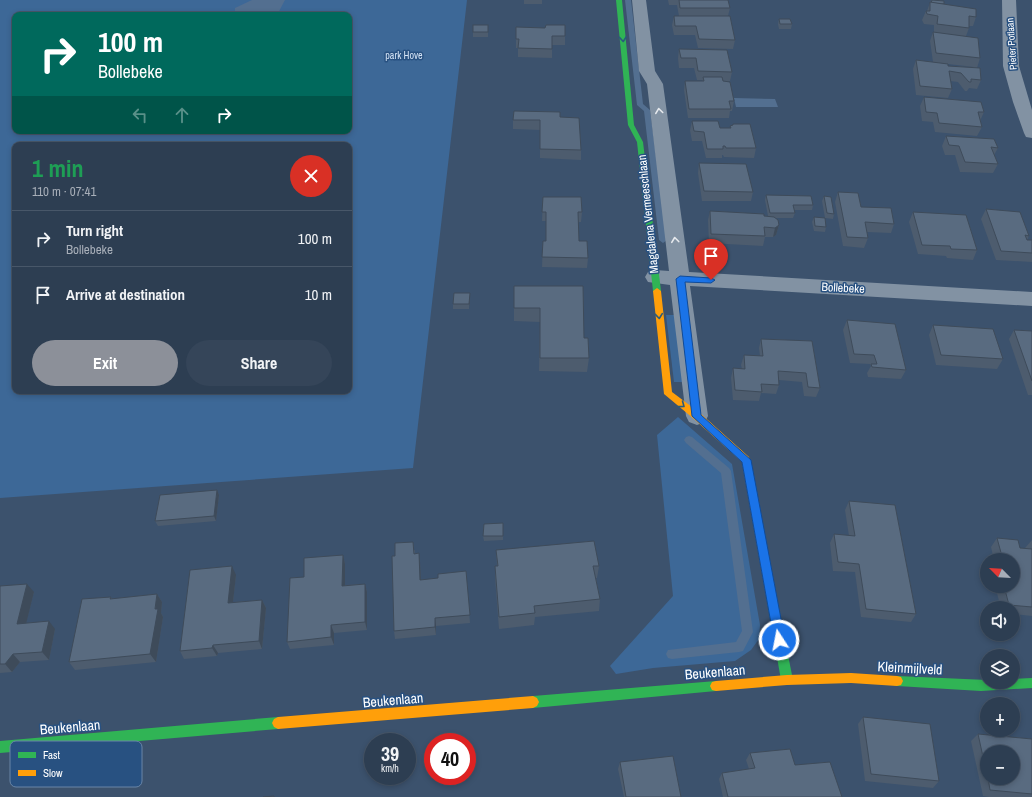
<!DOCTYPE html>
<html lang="en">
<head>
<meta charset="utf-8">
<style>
  :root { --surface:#2d3e52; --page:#354559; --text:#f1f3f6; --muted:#a7aeb8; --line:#485769; --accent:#8c9099 }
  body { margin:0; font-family:"Archivo Narrow",sans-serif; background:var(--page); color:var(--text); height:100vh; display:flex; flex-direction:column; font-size:15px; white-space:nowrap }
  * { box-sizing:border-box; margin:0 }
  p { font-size:13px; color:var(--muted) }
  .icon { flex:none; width:22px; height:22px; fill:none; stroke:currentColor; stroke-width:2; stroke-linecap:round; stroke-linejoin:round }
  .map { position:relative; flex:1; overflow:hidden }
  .details { position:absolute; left:12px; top:142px; width:340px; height:252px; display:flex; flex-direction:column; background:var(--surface); border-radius:8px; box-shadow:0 2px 6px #0003,0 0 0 1px var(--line) }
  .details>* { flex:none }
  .hud { position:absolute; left:12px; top:12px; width:340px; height:122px; border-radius:8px; box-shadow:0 2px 6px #0003,0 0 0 1px var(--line); background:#00695c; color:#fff; overflow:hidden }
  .needle { width:26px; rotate:294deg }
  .controls { position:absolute; left:980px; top:553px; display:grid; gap:8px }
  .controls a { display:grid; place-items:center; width:40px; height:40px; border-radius:50%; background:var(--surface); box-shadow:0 2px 6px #0003,0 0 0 1px var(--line); font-size:20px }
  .speed { position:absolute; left:364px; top:733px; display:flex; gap:8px; font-size:20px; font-weight:700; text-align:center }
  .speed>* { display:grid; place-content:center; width:52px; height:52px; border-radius:50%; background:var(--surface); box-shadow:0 2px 6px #0003,0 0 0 1px var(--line); line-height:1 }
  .speed small { font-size:10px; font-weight:400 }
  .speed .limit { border:6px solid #d22; background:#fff; color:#111 }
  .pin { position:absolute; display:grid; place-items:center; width:34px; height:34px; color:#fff; margin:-41px -17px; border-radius:50% 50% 50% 0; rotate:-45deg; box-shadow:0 0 4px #0007 }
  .pin .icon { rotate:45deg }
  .me { position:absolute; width:44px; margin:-22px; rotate:349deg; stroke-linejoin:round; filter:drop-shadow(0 0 3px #0008) }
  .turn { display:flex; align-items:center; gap:14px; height:84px; padding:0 20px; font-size:18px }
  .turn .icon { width:52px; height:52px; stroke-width:2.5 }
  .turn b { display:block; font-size:28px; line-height:34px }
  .lanes { display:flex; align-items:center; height:38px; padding:0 20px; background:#0003; justify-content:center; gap:20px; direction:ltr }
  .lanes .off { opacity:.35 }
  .round { display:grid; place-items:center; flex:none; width:42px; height:42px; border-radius:21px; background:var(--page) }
  .headline { display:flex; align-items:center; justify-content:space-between; height:68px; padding:0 20px }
  h1 { font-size:24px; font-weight:700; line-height:30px; color:#1e9e55 }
  .button { display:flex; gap:8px; margin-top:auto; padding:8px 20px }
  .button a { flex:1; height:46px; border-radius:24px; background:var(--accent); color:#fff; font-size:16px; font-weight:700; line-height:46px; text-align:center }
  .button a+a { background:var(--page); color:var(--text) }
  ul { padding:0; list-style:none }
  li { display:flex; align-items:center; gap:12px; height:56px; padding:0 20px; border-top:1px solid var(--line) }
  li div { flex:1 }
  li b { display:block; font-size:15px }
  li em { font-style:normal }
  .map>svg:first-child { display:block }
  .green { fill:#3d6897; fill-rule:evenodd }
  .water { fill:#536f90 }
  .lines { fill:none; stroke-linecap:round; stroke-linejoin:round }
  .stream { fill:#536f90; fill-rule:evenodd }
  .street { fill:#8292a3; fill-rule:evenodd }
  .fast { fill:#30b455; fill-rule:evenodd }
  .slow { fill:#ff9f0a; fill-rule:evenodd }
  .wall { fill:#4d5c6e; fill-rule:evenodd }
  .shaded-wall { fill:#3e4b5a }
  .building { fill:#596b80; stroke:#3e4b5a }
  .oneway { stroke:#295b7d }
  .oneway2 { stroke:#e6e9ed }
  .route { fill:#1a73e8; stroke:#114b97 }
  .labels { text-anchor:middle; stroke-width:3; stroke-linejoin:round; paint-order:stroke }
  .far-street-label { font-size:10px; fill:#fff; stroke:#285181 }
  .far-park-label { font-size:10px; fill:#d4e3f5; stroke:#285181 }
  .street-label { font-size:12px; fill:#fff; stroke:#285181 }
  .near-street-label { font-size:14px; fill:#fff; stroke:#285181 }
  .key { fill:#285181; stroke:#6885a7; stroke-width:1 }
  .key-label { font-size:11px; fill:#fff }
</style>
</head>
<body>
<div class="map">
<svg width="1032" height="797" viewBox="0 0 1032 797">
  <rect width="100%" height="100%" fill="#3c526d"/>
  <g class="green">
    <path d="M0,0H467L413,468L0,498ZM15,15H349V131H15ZM15,145H349V391H15Z"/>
    <path d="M666,315H678L686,382H674Z"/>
    <path d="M678,417L732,464L760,625L759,639L751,650L735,661L653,668L616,674L610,666L673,596L657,435Z"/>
  </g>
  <g class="water">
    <path d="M252,0H285L277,15H235V8Z"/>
    <path d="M734,98L775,99L778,107H736Z"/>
  </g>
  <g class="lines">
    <g class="stream">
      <path d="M625,0H631L643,104L650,110L667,240L663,243L659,240L644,111L637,105Z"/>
      <path d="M689,436L692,437L729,468L731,471L753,632L743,651L739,652L672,659L668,658L666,654L668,650L736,642L742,631L721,473L686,443L684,440L686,437Z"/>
    </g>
    <g class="street">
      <path d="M632,0H646L655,71L663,84L689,272L1032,292V306L690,286L708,416L705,422L697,425L689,422L686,416L670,285L648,282L645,277L648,272L655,270L669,271L647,84L639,71Z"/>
      <path d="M1002,0H1016L1019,66L1032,110V138L1026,137L1024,133L1013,102L1003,66Z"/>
    </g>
    <g class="fast">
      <path d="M616,0H622L634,125L643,142L661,291L657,294L653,291L637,142L628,125Z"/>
      <path d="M771,590L775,592L776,595L793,680L791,684L787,685L783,684L781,680L766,595L767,592Z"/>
      <path d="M897,676L987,680V682H1013V679L1032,678V688L981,691L897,686L893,685L891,681L893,677Z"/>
      <path d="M716,681L720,682L722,686L720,690L716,691L533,708L529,706L527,702L529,698L533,696Z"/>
      <path d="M278,717L282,719L284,723L282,727L278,729L0,753V741Z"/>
    </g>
    <g class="slow">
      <path d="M657,288L661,291L672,392L700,413L749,457L776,595L775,598L771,600L767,598L766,595L742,462L694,419L664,394L653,291Z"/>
      <path d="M851,673L897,676L901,677L903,681L901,685L897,686L851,683L787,685L716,691L712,690L710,686L712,682L716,681L787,675Z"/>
      <path d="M533,696L537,698L539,702L537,706L533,708L278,729L274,727L272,723L274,719L278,717Z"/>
    </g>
  </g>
  <g class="wall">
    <rect x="524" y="0" width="18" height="4"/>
    <path d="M668,0H728L730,8L728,16L735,40L733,49L698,48L695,35H674L672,25L674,16H679L677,5H669Z"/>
    <path d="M931,0H940L944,4L976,17L973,26H969V28L966,36L980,58L977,68L981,80L977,89L969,88L967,91H965L958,82L950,81L952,89L948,98L916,95L913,69L916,60L933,62L930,41L933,32H934V25L924,24L922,20L926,11H927ZM948,64L974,67L948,66Z"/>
    <path d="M779,19L792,24L791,29H779L778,24Z"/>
    <path d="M488,25V37H473V32Z"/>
    <path d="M516,27L565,36V45H552V58L518,57V48H516Z"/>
    <path d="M679,49L732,72L730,81H723L734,101L732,111H730L729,118H688L684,90L685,81H702L703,80H697L694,68H679L678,58Z"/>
    <path d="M924,97L984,112L980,121L982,127L977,136L935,132L933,122L922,121L920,106Z"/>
    <path d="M560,117L581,150V160L540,158V130L513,129V120Z"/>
    <path d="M692,121L720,128H730V126L733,125V124L756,148L754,158L724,157L723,155H722V158H706L702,141H692L690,130Z"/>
    <path d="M946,136L998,148L994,155L998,164L993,173L960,172L955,155H945L942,146Z"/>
    <path d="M699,163L753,192L751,201H702L698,173Z"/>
    <path d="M838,192L861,207L894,224L891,233L867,232L868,238L864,248L843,246L835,202Z"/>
    <path d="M766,195L813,205L812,210H794L795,213L793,218H775L779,225L776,235L773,237H765L763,246L709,243L708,220L710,211L768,216L765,200Z"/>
    <path d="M824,196L834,214L833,219L825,218L822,201Z"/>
    <path d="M543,197L582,212L581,222H578L579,241L588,258L587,268L542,267L543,241H546V221H542Z"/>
    <path d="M986,209L1029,236L1027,240L1032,253V262L996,260L981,219Z"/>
    <path d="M913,212L977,250L973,260L947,258L946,256L918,254L909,222Z"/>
    <path d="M814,217L826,227L825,232L814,231L812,222Z"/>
    <path d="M514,286L584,338L589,358L587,372L539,371L540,322L514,321Z"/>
    <path d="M470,298L469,309H453V304Z"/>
    <path d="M847,320L906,370L901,379L868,377L867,373L871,366L870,364L850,363L843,330Z"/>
    <path d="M933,325L1003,359L997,369L936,365L929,335Z"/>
    <path d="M1014,330L1032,331V395H1028L1009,339Z"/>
    <path d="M761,339L812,341L820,388L816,397L804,396L802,382L779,380V385L776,394L761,393L759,401L733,400L731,378L733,368L742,369L741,365L744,355L760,356L759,348Z"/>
    <path d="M217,490L219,495L216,521L158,526L155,521Z"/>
    <path d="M849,501L916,614L911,622L861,617L855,572L833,571L830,543L834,534L849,536L845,510Z"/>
    <path d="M503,523V540L484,541L483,536Z"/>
    <path d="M997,538L1020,548H1025L1032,540V616L1013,614V608H1001L995,586H1013V560H994L991,547Z"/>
    <path d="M415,550V554L420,562L421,580L438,578L466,571L470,623L436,626V635L395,639L394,631L395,556Z"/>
    <path d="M496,550L599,566L597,578H596L600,599L599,611L535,617L534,625L499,629L495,578V566H497Z"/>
    <path d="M343,555L345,564V585L365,584L367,592V630L334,633V645L290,649L287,642L304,577Z"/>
    <path d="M236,575L233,602L262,600L266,608L262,649L218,653L217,656L184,659L180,651Z"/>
    <path d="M0,586L34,592L26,623L55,629L49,660L20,662L12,672L0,673Z"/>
    <path d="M157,594L162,602L161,613L163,617L156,662L75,670L69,662L111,597L112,599Z"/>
    <path d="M863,717L939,781L933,788L865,781L858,724Z"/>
    <path d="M978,734L1032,739V797H989L983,796L971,741ZM987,752L1013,778H987Z"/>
    <path d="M750,753L795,765L842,797H723L719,779L722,773L749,769L746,760Z"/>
    <path d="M620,762L681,797H624L618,769Z"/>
  </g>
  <g class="shaded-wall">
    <path d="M779,225L776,235L773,237L775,228Z"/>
    <path d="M470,293V298L469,309V304Z"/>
    <path d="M217,490L219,495L216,521L214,516Z"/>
    <path d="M419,553L420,562L421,588L420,580Z"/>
    <path d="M343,555L345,564V594L342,586Z"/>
    <path d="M232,566L236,575L232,611L228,603Z"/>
    <path d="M27,584L34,592L24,632L17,624Z"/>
    <path d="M365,584L367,592V630L365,622Z"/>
    <path d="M157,594L162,602L161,613L163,617L156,662L150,654Z"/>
    <path d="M262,600L266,608L262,649L259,641Z"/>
    <path d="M435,618L436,626V635L435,627Z"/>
    <path d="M49,621L55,629L49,660L42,652Z"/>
    <path d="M331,625L334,633V645L331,637Z"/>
    <path d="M213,645L218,653L217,656L212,648Z"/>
    <path d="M13,654L20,662L12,672L5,664Z"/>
  </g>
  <g class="building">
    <path d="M679,0H728L730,8H680Z"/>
    <path d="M932,0L944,1V4L931,3Z"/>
    <path d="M930,2L976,9V17L969,16V28L937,24L938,16L927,14L926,11H930Z"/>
    <path d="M674,16H730L735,40L699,39L696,26H675Z"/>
    <path d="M779,19H790L792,24H780Z"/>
    <rect x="473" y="25" width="15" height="7"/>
    <path d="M546,25H565V36H552V49L518,48L519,39H516V27L545,28Z"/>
    <path d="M933,32L978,38L980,58L936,53Z"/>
    <path d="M679,49L727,50L732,72L698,71L696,58H681Z"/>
    <path d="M916,60L948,64V66L980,68L981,80L971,79V82H969L961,73L949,71L952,89L920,86Z"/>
    <path d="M703,77H722L723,81L730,82L734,101H729L731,109H689L685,81H704Z"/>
    <path d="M924,97L981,102L984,112H978L982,127L939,123L937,113L926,112Z"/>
    <path d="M514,111L560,112V117L579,118L581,150L540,149V120H513Z"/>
    <path d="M692,121H718L720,128H731L730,126L733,125V124H750L756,148H726L725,146H723V149H707L704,132L694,131Z"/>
    <path d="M946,136L994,139L998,148L991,147L998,164L965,162L959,146L949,145Z"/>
    <path d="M699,163L746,164L753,192L704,191Z"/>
    <path d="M838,192L858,193L861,207L891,208L894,224L865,222L868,238L847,237Z"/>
    <path d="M766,195L811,196L813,205H793L795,213H770Z"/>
    <path d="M824,196L831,197L834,214L827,213Z"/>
    <path d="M543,197H581L582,212H578L579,241H587L588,258L542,257L543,241H546V212H542Z"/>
    <path d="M986,209L1020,212L1029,236L1025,235L1027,240H1032V253L1001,251Z"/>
    <path d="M710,211L764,214V216L774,217L778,220L779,225L775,228L764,227L765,236L711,234Z"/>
    <path d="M913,212L966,215L977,250L951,249L950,246L922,245Z"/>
    <path d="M814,217L825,218L826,227L815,226Z"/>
    <path d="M514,286H583L584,338H588L589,358H540V308H514Z"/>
    <path d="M454,293H470L469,304H453Z"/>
    <path d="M847,320L895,324L906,370L872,367L871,364H877L874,355L854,354Z"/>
    <path d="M933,325L993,329L1003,359L941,355Z"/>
    <path d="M1014,330L1032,331V381Z"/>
    <path d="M761,339L812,341L820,388L808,387L806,373L778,371L779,385L761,384L762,392L735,390L733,368L745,369L744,355L763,356Z"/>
    <path d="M217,490L214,516L155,521L160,495Z"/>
    <path d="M849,501L895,505L916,614L866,609L859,564L838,562L834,534L855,536Z"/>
    <path d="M503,523V536H483L484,524Z"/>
    <path d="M997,538L1018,540L1020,548L1032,549V607L1009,605L1004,586H1013V560H1003Z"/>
    <path d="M594,541L599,566H593L600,599L534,606L535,613L499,617L495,566H498L496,550Z"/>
    <path d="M413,542L414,554L419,553L420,580L438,578V574L466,571L470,615L435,618V627L394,631L392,556H395V543Z"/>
    <path d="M343,555L342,586L365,584V622L331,625V637L287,642L290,578L304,577V558Z"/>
    <path d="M232,566L228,603L262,600L259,641L213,645L212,648L180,651L190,570Z"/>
    <path d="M27,584L17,624L49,621L42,652L13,654L5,664H0V586Z"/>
    <path d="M157,594L155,609H158L150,654L69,662L82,599L111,597L110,599Z"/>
    <path d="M863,717L930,724L939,781L871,774Z"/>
    <path d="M978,734L1032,739V794L990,790L988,778H1013V752H987V775Z"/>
    <path d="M790,749L795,765L830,762L842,797H728L722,773L755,768L750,753Z"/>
    <path d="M673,756L681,797H626L620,762Z"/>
    <path d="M274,796V797H263Z"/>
  </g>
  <defs><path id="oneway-chevron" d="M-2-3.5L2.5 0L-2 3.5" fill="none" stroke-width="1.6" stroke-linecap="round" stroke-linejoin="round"/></defs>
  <g class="oneway">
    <use href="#oneway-chevron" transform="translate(623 39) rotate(85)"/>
    <use href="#oneway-chevron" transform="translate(659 316) rotate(84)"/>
    <use href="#oneway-chevron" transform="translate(682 405) rotate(37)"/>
  </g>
  <g class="oneway2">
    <use href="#oneway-chevron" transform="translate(659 111) rotate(-98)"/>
    <use href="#oneway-chevron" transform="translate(675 240) rotate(-97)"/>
  </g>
  <path class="route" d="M680,276L711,278L715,280L711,283L685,282L701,415L751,460L785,640L783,644L779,645L775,644L774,640L742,462L692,416L676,279Z"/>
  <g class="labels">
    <g class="far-street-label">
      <text transform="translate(1011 44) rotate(-94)" y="4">Pieter Potlaan</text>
    </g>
    <g class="far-park-label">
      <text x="404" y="59">park Hove</text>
    </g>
    <g class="street-label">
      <text transform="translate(648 214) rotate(-96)" y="4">Magdalena Vermeeschlaan</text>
      <text transform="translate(843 288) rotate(3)" y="4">Bollebeke</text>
    </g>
    <g class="near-street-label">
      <text transform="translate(910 668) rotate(3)" y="5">Kleinmijlveld</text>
      <text transform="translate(715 672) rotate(-5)" y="5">Beukenlaan</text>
      <text transform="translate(393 700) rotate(-5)" y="5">Beukenlaan</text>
      <text transform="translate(70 727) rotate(-5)" y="5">Beukenlaan</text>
    </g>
  </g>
  <rect x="10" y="741" width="132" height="46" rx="6" class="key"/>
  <rect x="18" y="752" width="18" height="6" fill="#30b455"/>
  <rect x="18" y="770" width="18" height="6" fill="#ff9f0a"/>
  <g class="key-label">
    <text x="43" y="759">Fast</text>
    <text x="43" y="777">Slow</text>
  </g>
</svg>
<div class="controls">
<a><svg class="needle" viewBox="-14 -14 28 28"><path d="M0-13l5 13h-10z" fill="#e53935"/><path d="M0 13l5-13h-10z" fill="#a7aeb8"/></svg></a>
<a><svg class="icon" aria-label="sound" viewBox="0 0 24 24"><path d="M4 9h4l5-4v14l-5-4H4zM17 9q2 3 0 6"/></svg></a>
<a><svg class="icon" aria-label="layers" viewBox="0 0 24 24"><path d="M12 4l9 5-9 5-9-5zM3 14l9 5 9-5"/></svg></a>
<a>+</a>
<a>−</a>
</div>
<div class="speed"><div>39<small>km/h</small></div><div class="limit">40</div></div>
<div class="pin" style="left:711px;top:280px;background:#d93025"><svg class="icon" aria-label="arrive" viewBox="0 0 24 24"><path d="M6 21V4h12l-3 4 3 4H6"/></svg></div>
<svg class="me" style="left:779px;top:640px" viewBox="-20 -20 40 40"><circle r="17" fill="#1a73e8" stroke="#fff" stroke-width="3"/><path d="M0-11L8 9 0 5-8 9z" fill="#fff"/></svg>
<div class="hud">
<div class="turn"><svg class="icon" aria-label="right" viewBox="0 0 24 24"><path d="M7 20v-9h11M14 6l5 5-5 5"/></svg><div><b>100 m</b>Bollebeke</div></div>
<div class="lanes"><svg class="icon off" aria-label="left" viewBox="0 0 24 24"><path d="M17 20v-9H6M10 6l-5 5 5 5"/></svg><svg class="icon off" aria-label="ahead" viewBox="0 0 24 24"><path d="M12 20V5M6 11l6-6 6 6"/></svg><svg class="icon" aria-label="right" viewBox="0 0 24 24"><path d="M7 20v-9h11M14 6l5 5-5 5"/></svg></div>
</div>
<section class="details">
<div class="headline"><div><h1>1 min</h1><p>110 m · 07:41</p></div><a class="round" style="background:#d93025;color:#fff"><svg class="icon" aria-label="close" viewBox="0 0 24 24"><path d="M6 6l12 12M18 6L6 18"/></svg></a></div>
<ul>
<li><svg class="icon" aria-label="right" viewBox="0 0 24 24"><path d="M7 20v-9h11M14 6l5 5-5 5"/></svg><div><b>Turn right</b><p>Bollebeke</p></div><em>100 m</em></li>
<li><svg class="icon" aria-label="arrive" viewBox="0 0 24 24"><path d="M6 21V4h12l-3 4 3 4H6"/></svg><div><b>Arrive at destination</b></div><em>10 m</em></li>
</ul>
<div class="button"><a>Exit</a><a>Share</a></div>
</section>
</div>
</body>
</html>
